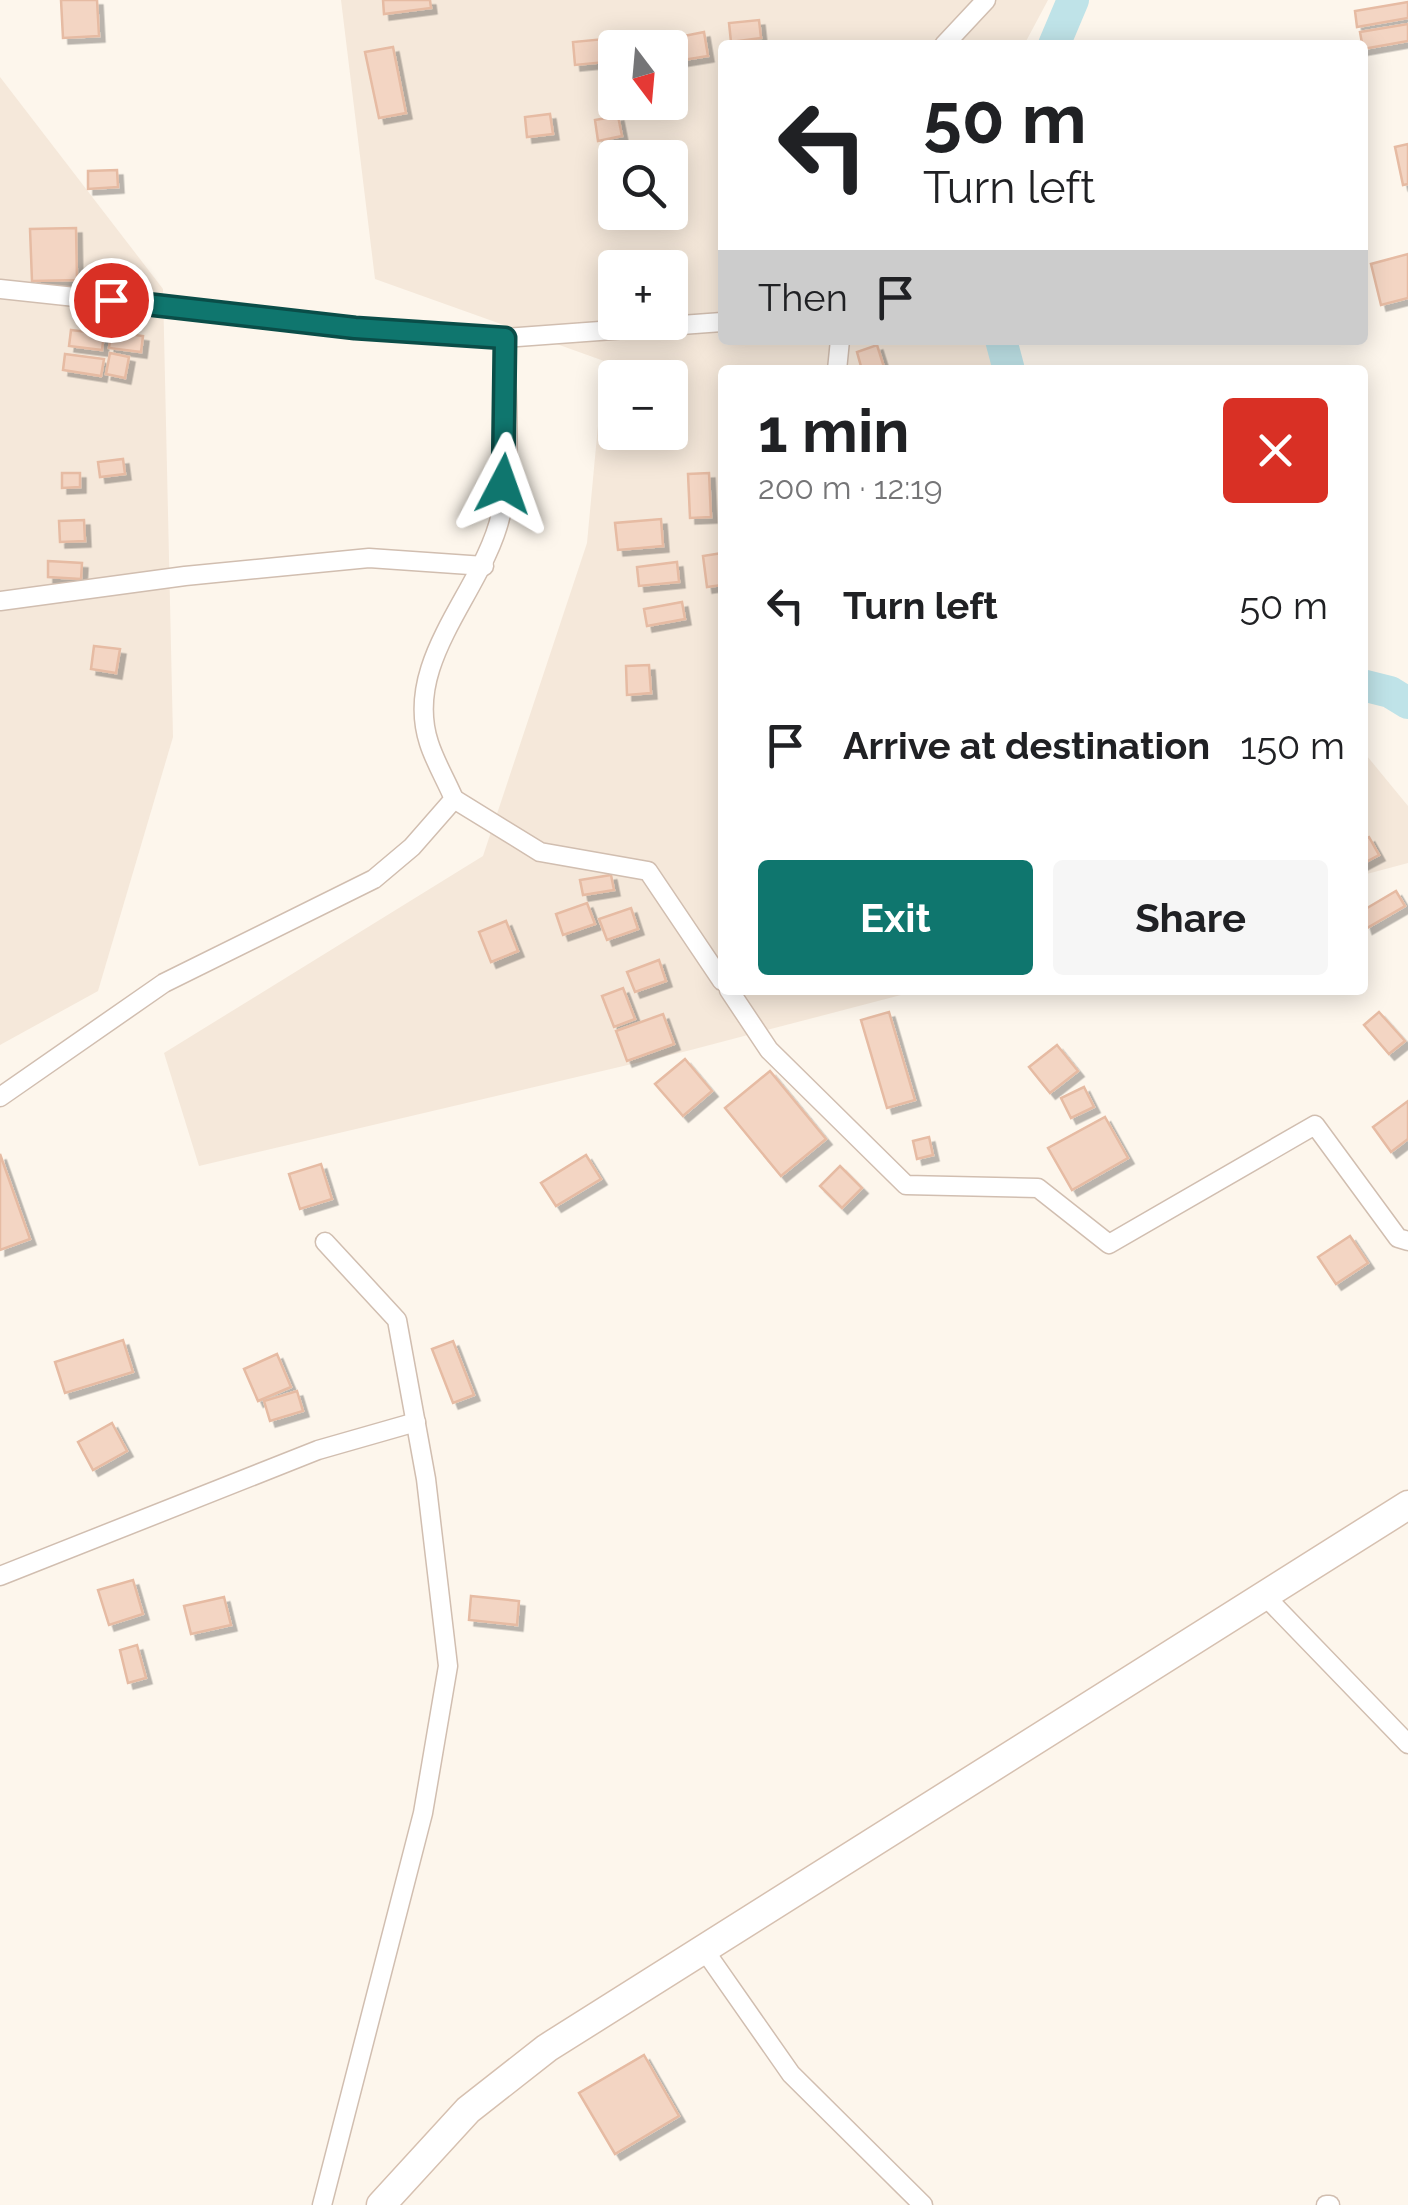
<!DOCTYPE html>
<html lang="en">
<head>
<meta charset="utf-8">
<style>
  :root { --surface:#fff; --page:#f6f6f6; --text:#202124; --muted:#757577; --accent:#0f766e }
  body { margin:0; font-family:Raleway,sans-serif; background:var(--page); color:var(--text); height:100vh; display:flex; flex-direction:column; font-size:38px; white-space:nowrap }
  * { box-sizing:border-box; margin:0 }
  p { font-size:32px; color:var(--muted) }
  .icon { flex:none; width:55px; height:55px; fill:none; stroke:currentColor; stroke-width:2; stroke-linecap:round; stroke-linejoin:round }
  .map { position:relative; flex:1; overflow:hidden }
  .details { position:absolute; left:718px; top:365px; width:650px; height:630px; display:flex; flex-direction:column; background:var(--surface); border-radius:10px; box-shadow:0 5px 25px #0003 }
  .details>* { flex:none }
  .banner { position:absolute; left:718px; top:40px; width:650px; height:305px; border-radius:10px; box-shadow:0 5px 25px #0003; background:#fff; color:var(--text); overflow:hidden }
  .needle { width:65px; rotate:164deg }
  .controls { position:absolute; left:598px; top:30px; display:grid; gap:20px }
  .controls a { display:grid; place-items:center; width:90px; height:90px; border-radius:10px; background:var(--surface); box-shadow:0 5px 25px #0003; font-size:50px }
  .pin { position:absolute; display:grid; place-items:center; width:85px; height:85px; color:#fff; margin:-42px; border:5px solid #fff; border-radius:50%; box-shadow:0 2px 10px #0007 }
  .me { position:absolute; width:110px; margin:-55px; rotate:4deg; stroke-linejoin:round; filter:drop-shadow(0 0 8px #0008) }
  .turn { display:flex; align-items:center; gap:35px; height:210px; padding:0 40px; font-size:45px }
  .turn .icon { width:130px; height:130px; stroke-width:2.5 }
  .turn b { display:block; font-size:70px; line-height:85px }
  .then { display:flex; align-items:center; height:95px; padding:0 40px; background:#0003; gap:20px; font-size:38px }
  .round { display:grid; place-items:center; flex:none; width:105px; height:105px; border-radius:10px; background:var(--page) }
  .headline { display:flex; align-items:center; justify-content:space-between; height:170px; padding:0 40px }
  h1 { font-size:60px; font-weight:700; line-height:75px }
  .primary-button { display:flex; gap:20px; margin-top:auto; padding:20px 40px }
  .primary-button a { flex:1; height:115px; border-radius:10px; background:var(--accent); color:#fff; font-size:40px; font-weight:700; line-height:115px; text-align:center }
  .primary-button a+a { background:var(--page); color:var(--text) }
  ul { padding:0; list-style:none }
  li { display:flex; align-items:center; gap:30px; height:140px; padding:0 40px }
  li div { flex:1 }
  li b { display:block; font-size:38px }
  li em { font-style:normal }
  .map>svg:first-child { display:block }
  .residential { fill:#f5e8da; fill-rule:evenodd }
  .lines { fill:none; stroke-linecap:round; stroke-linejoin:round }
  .river { stroke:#bfe3e8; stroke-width:32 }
  .building { fill:#f3d5c3; stroke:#e6bba3; stroke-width:2.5; filter:url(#shadow) }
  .street-casing { stroke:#d1beb0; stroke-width:21 }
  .secondary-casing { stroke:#d6c0b0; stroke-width:31 }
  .street { stroke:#fff; stroke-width:18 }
  .secondary { stroke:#fff; stroke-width:28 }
  .route-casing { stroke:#0a4d48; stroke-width:25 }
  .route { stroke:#0f766e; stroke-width:18 }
</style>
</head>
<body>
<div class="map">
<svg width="1408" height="2205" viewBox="0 0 1408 2205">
  <defs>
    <filter id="shadow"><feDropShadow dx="5.5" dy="5.5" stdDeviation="0" flood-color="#0004"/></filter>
  </defs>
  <rect width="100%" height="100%" fill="#fdf6ec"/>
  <g class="residential">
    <path d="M341,0H1048L1024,45H722V340H1012L1024,370H722V990H920L687,1051L199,1166L164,1053L483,856L587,543L604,361L375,279ZM615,48H670V102H615ZM615,158H670V212H615ZM615,268H670V322H615ZM615,378H670V432H615Z"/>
    <path d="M0,77L163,289L173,737L98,991L0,1045Z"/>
    <path d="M1362,750L1408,806V863L1363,875Z"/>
  </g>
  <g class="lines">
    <g class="river">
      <path d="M1054,45L1073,0"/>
      <path d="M1001,340L1009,370"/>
      <path d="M1362,685L1390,692L1408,703"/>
    </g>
  </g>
  <g class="building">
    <path d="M61,0H97L99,36L63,38Z"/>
    <path d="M383,0H430L431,8L384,14Z"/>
    <path d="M1408,2V18L1357,27L1355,11Z"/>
    <path d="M759,20L761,38L731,42L729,23Z"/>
    <path d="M1408,24V41L1363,49L1360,32Z"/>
    <path d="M704,32L708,56L683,60L679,37Z"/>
    <path d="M604,39L606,62L575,65L573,42Z"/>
    <path d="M393,47L406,113L379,118L365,52Z"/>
    <path d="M550,114L553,134L527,137L525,117Z"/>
    <path d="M618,116L622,136L598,141L595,120Z"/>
    <path d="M1408,144V184L1403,185L1395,147Z"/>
    <path d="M117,170L118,187L88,189V171Z"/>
    <path d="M76,228L77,280L32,281L30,229Z"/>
    <path d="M1408,254V298L1381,305L1371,264Z"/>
    <path d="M71,330L104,334L102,350L69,346Z"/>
    <path d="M111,332L143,336L141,352L109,348Z"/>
    <path d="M877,345L884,367L862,370L857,352Z"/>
    <path d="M110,353L129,357L125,378L106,374Z"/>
    <path d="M65,354L104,359L101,376L63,370Z"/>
    <path d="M123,459L125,474L100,477L98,462Z"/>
    <path d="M62,473H80V487L62,488Z"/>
    <path d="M709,473L711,517L690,518L688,474Z"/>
    <path d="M661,519L663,546L618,550L615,523Z"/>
    <path d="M84,520L85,541L60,542L59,521Z"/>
    <path d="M722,553V585L707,587L703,556Z"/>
    <path d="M48,561L82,563L81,579L48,577Z"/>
    <path d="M677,562L679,582L639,586L637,567Z"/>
    <path d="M682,602L685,619L647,626L644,609Z"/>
    <path d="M94,646L120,649L116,673L91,669Z"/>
    <path d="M649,665L651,693L627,695L626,666Z"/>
    <path d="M1369,837L1379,855L1362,864V840Z"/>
    <path d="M611,875L614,890L583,895L580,880Z"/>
    <path d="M1396,891L1405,906L1367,928L1362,911Z"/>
    <path d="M587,903L595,924L563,935L556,914Z"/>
    <path d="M631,908L638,929L607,940L599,919Z"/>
    <path d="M506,921L518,951L491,962L479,932Z"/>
    <path d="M659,960L666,981L635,992L627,972Z"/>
    <path d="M623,988L635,1019L614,1027L602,996Z"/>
    <path d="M889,1012L915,1100L887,1108L861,1020Z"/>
    <path d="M1379,1012L1405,1041L1389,1054L1364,1025Z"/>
    <path d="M663,1014L674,1044L627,1061L616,1031Z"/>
    <path d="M1057,1045L1078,1071L1050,1093L1029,1067Z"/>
    <path d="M685,1059L712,1091L683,1116L655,1084Z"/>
    <path d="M770,1071L826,1139L781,1176L725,1108Z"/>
    <path d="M1084,1087L1094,1107L1071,1118L1061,1098Z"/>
    <path d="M1408,1101V1139L1391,1152L1373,1127Z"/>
    <path d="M1105,1117L1128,1158L1072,1190L1048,1148Z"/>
    <path d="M929,1137L933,1155L917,1159L913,1141Z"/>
    <path d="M0,1154L30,1239L0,1250Z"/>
    <path d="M586,1155L601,1179L556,1206L541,1183Z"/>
    <path d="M321,1164L332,1199L300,1209L289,1174Z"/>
    <path d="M840,1166L862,1188L842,1208L820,1186Z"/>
    <path d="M1350,1236L1368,1263L1336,1284L1318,1257Z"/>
    <path d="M123,1340L133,1372L65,1393L55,1362Z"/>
    <path d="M453,1341L474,1395L453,1403L432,1349Z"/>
    <path d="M277,1354L291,1387L258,1401L244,1369Z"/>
    <path d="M297,1391L303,1411L270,1421L264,1401Z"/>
    <path d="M112,1423L127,1451L93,1470L78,1442Z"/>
    <path d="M133,1580L143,1614L109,1625L98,1590Z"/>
    <path d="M471,1596L519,1601L517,1625L469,1620Z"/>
    <path d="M224,1597L231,1625L191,1634L184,1606Z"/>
    <path d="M137,1645L146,1678L128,1683L120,1650Z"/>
    <path d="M644,2055L679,2116L615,2154L579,2093Z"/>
  </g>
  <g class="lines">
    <defs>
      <g id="street">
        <path d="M944,45L986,0"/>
        <path d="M0,289L355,327L505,338"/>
        <path d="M837,370L840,340"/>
        <path d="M0,601L185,576L369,558L484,566"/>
        <path d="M454,799L540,852L648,871L722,981"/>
        <path d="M729,990L769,1050L906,1185L1038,1188L1109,1244L1315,1125L1398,1238L1408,1241"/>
        <path d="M0,1097L164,983L374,879L412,847L454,799C446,780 435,762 429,743C402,660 484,591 501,514C512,458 506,395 505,338L722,322"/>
        <path d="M0,1576L318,1450L416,1422"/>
        <path d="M1264,1595L1408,1744"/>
        <path d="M705,1951L791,2074L923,2205"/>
        <path d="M322,2205L423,1813L448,1666L426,1479L397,1320L325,1242"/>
        <path d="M1326,2205H1330"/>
      </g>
      <path id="secondary" d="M381,2205L468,2110L547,2048L1408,1505"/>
    </defs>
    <use href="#street" class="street-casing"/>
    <use href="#secondary" class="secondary-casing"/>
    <use href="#street" class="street"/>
    <use href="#secondary" class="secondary"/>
  </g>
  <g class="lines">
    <defs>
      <path id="route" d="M111,300L355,328L505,338L503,484"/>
    </defs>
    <use href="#route" class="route-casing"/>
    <use href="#route" class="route"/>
  </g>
</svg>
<div class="controls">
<a><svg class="needle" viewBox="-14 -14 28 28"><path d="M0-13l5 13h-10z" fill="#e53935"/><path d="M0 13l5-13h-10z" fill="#757577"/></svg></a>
<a><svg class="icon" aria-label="search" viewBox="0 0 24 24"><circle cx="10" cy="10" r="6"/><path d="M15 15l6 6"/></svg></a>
<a>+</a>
<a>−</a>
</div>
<div class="pin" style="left:111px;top:300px;background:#d93025"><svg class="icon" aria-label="arrive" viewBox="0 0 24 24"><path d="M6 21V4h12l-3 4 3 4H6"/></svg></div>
<svg class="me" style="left:503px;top:484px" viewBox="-20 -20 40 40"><path d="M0-17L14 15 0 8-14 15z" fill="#0f766e" stroke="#fff" stroke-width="4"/></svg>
<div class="banner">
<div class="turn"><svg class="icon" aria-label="left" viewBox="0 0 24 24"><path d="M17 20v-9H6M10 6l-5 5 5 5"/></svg><div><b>50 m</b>Turn left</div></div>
<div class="then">Then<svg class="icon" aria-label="arrive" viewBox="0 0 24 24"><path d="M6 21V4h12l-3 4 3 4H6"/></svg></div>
</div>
<section class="details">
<div class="headline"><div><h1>1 min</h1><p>200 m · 12:19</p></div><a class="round" style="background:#d93025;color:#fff"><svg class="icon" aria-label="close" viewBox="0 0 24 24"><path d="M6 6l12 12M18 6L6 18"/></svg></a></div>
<ul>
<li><svg class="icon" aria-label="left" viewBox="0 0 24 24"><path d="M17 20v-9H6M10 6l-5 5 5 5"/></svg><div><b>Turn left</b></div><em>50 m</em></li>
<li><svg class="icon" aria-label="arrive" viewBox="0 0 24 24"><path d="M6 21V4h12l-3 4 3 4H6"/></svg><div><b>Arrive at destination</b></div><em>150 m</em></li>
</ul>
<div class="primary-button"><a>Exit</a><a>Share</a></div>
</section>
</div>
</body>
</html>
